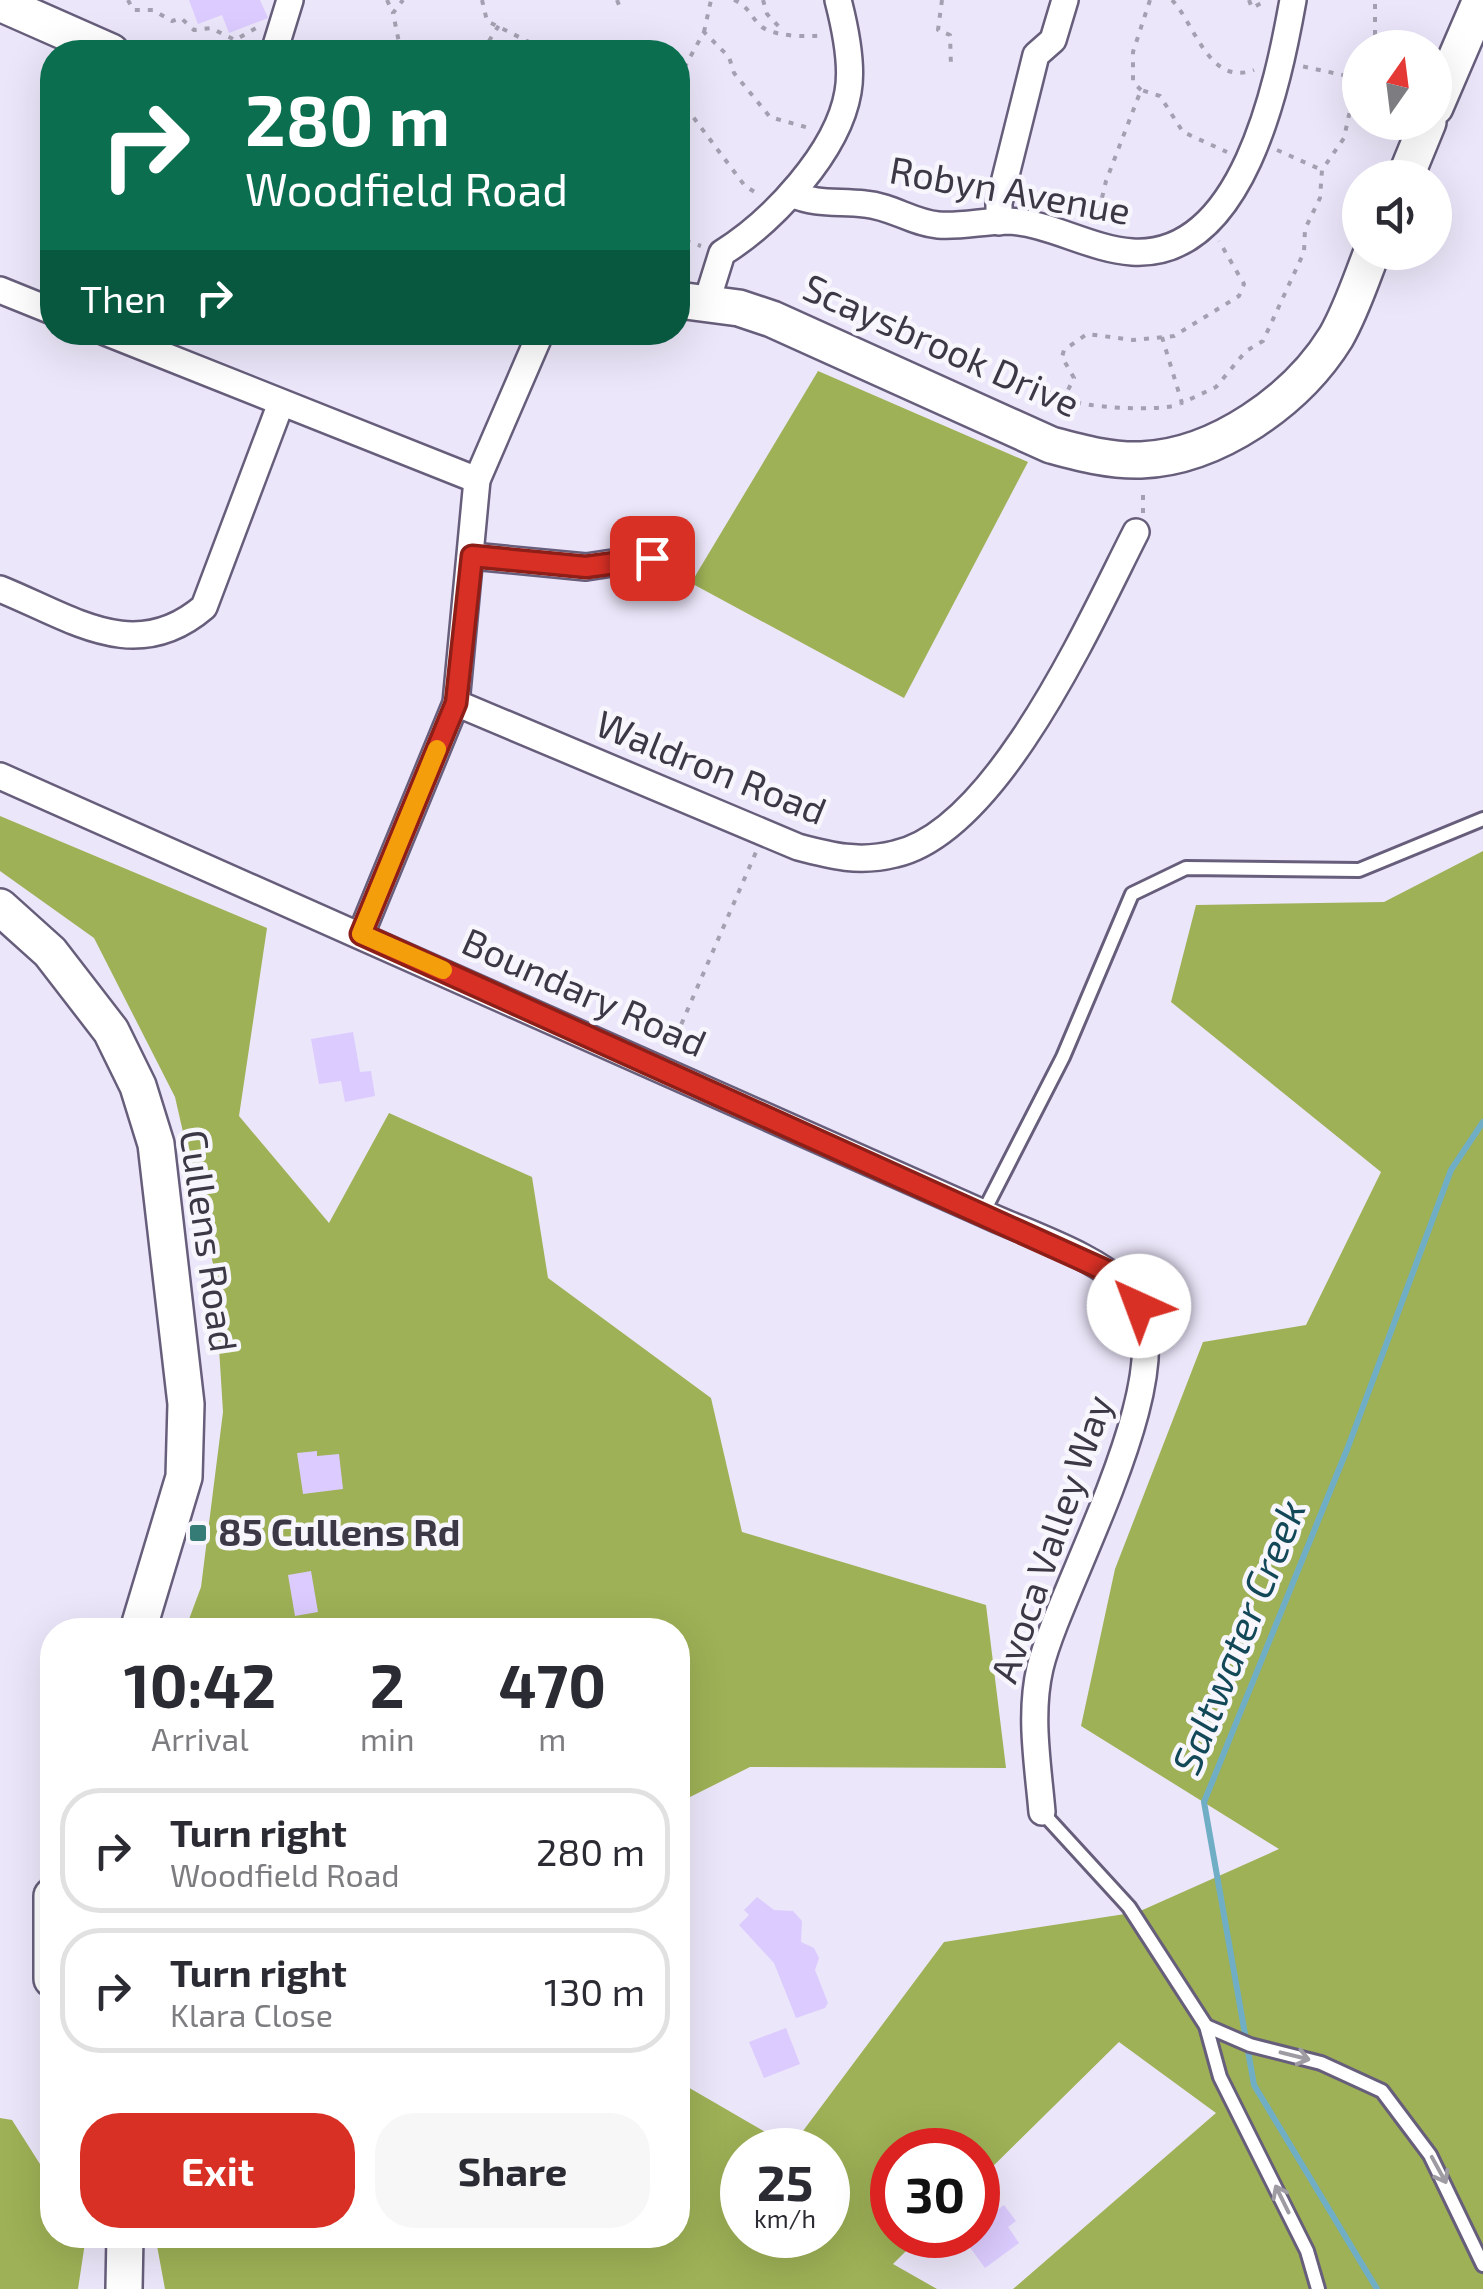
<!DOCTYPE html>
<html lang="en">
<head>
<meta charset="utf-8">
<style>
  :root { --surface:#fff; --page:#f7f7f7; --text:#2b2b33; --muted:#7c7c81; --line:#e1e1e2; --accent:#d93025 }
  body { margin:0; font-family:"Exo 2",sans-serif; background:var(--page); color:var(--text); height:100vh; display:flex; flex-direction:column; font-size:38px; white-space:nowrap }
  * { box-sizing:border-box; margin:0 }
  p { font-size:32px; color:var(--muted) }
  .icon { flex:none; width:55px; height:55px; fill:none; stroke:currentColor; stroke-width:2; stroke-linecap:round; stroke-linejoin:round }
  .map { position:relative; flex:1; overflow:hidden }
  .side { position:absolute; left:40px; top:1618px; width:650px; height:630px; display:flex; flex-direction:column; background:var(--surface); border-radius:40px; box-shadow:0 10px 40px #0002 }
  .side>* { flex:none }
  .hud { position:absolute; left:40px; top:40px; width:650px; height:305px; border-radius:40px; box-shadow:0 10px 40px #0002; background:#0b6e4f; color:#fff; overflow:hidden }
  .needle { width:65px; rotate:14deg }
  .tools { position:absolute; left:1342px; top:30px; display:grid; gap:20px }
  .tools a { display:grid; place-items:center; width:110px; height:110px; border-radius:50%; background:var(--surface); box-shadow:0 10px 40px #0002; font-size:50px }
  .speed { position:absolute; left:720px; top:2128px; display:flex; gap:20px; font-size:50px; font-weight:700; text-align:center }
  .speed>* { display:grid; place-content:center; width:130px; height:130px; border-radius:50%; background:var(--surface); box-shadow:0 10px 40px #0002; line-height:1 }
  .speed small { font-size:25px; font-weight:400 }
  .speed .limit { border:15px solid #d22; background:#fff; color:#111 }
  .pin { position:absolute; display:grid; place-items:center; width:85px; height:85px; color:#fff; margin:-42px; border-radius:20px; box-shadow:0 5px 15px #0006 }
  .me { position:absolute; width:110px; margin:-55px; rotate:317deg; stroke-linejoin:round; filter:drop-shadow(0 0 8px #0008) }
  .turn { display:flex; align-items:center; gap:35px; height:210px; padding:0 40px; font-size:45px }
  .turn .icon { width:130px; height:130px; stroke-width:2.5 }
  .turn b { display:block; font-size:70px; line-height:85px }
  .then { display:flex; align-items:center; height:95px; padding:0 40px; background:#0003; gap:20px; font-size:38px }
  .eta { display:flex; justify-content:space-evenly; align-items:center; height:170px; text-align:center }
  .eta b { font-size:60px; font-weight:700; line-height:70px }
  .cta { display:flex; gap:20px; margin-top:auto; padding:20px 40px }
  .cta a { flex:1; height:115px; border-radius:40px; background:var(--accent); color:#fff; font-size:40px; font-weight:700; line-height:115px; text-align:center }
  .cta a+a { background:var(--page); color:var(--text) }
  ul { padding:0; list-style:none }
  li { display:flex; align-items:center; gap:30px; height:125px; margin:0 20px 15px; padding:0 20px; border:5px solid var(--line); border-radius:40px }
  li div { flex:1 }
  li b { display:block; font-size:38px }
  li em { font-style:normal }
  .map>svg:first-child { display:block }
  .forest { fill:#9eb156; fill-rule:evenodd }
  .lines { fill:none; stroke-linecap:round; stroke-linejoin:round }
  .stream { stroke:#70aec6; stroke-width:6 }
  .building { fill:#dbcbfe }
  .lane-casing { stroke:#675e7b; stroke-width:18 }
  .street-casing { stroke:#675e7b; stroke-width:30 }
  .secondary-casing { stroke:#675e7b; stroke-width:40 }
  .path { stroke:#a5a0b1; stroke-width:4; stroke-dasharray:5 8; stroke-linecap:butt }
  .lane { stroke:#fff; stroke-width:12 }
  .street { stroke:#fff; stroke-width:25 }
  .secondary { stroke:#fff; stroke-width:35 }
  .path-bridge { stroke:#a5a0b1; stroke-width:4; stroke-dasharray:5 8; stroke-linecap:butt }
  .oneway { stroke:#9e9ca2 }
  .route-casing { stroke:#8d1f18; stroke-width:25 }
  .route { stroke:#d93025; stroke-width:18 }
  .slow { stroke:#f59e0b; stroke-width:18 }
  .poi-dot { fill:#357c77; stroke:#f8f6fd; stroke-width:4 }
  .labels { text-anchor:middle; stroke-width:9; stroke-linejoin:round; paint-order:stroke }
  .street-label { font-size:38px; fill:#3c3845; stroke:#f8f6fd }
  .poi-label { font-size:38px; font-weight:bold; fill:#3c3845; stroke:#f8f6fd; text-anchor:start }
  .water-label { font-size:40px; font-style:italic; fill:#124857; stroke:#f8f6fd }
</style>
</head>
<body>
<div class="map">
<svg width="1483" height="2289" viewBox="0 0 1483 2289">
  <rect width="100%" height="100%" fill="#ece6fa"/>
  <g class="forest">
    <path d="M818,371L1028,462L904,698L691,583Z"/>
    <path d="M0,816L267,928L239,1116L329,1223L389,1113L532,1177L548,1278L711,1398L742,1532L986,1605L1006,1768L750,1767L678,1803V1630H185L201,1587L223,1412L214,1268L175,1097L94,938L0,871Z"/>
    <path d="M1483,851V2289H1013L1216,2113L1119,2042L978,2181V2150H892V2235H922L893,2264L937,2289H165L155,2235H678V2087L686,2086L791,2147L944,1942L1138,1912L1279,1849L1081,1726L1115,1569L1203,1342L1306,1325L1381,1172L1171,1002L1196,905L1384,902ZM742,2150H828V2235H742Z"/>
    <path d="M0,2118L12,2120L52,2183V2235L86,2236L78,2289H0Z"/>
  </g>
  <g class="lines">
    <path class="stream" d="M1377,2289L1254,2085L1204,1802L1348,1447L1451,1170L1483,1122"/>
  </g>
  <g class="building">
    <path d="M189,0H260L268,18L229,33L222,15L198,24Z"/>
    <path d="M353,1032L360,1072L371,1071L375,1096L345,1102L341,1081L319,1084L311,1039Z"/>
    <path d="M317,1451V1456L339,1454L343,1489L303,1494L297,1453Z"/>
    <path d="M311,1571L318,1612L295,1616L288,1575Z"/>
    <path d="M757,1897L774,1910L793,1911L802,1921L801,1942L814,1948L819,1958L815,1970L828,2003L825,2008L796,2018L774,1963L739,1925L749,1915L744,1910Z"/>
    <path d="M786,2028L800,2064L764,2078L749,2042Z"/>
    <path d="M978,2193L993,2213L1004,2205L1016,2221L1008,2227L1019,2243L985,2268L969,2246L974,2243L968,2235H978Z"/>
  </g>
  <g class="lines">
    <defs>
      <g id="lane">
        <path d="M983,1213L1063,1057L1132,894L1186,868L1359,870L1483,819"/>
        <path d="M1042,1812L1129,1907L1206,2026L1220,2077L1307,2251L1318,2289"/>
        <path d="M1206,2026L1250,2045L1321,2063L1382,2091L1430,2155L1483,2265"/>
      </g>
      <g id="street">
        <path d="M274,52L290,0"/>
        <path d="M791,194C817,205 837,201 865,204C891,206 913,223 938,225C960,227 984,221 1006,221C1049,222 1089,249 1132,252C1243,259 1278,84 1293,0"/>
        <path d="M999,222V203L1036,55L1053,40L1065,0"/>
        <path d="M0,290L52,311"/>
        <path d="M706,304L722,253C772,222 838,152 848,92C853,65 845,27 838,0"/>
        <path d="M105,332L477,480"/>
        <path d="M472,556L586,567L652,557"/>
        <path d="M0,589C72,618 135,666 204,607L281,403"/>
        <path d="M456,703L798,847C832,856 859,863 895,854C998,831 1091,620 1136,532"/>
        <path d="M0,776L983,1213C1025,1233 1102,1257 1130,1292C1190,1365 1060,1584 1040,1668C1029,1715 1038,1765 1042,1812"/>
        <path d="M361,934L456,703L477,480L541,332"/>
      </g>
      <g id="secondary">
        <path d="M0,3L111,52"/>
        <path d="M1435,107L1481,0"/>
        <path d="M1405,178L1428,122"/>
        <path d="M678,300L739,308L772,319L1051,445C1081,453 1110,461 1141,460C1217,457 1297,400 1336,337C1351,311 1361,280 1372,252"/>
        <path d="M0,907L50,952L111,1031L138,1086L156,1144L186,1404L184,1477L138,1630"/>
        <path d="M52,1896V1979"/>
        <path d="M124,2289L125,2235"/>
      </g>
    </defs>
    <use href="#lane" class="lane-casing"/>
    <use href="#street" class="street-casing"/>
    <use href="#secondary" class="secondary-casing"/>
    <g class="path">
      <path d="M128,0L133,10H153L172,21L181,18L194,30L211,28L235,40L256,28"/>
      <path d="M387,0L393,13"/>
      <path d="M482,0L487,21L541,48L576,52"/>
      <path d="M617,0L619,5"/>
      <path d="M734,0C750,7 750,17 762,27C776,37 808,37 825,35"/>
      <path d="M763,0L767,14L783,31"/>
      <path d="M942,0L938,30L950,35L951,67"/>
      <path d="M1172,0C1195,24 1209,87 1254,70"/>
      <path d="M1249,0L1252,8L1267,0"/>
      <path d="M704,32L711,0"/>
      <path d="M1375,48V0"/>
      <path d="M401,52L393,13L403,0"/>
      <path d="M678,79L704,32L729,57L734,73L770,117L809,128"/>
      <path d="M1141,90L1133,82V52L1150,0"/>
      <path d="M678,97L745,186L758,194"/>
      <path d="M1277,150L1322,170"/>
      <path d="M1096,223L1106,181L1141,90L1160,96L1183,132L1227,152"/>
      <path d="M678,230L686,241L701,246"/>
      <path d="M1162,337L1182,403L1216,387L1246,351L1263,341L1304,252L1305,229L1320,198L1322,170L1344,138L1357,78L1301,66"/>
      <path d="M1036,388L1064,398L1074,378L1062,357L1064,350L1087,334L1133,340L1174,336L1239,296L1244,284L1219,241"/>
      <path d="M1064,398C1080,408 1161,412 1180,404"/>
      <path d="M1143,513V488"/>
      <path d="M671,1048L756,852"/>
    </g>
    <use href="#lane" class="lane"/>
    <use href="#street" class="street"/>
    <use href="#secondary" class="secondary"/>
    <path class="path-bridge" d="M482,52L501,22"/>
  </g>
  <defs><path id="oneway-shaft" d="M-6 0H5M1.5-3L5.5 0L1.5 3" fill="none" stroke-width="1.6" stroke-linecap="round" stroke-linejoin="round" transform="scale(2.5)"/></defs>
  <g class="oneway">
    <use href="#oneway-shaft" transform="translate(1295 2056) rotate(14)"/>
    <use href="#oneway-shaft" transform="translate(1439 2170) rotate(61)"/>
    <use href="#oneway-shaft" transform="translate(1282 2199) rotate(-116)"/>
  </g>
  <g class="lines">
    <defs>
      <path id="route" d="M652,558L586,567L472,556L456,703L361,934L1109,1272L1139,1306"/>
    </defs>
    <use href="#route" class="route-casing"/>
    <use href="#route" class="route"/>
    <path class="slow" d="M437,749L361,934L443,970"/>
  </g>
  <rect class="poi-dot" x="188" y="1523" width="20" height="20" rx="5"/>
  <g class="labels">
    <g class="street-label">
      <text transform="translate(1010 191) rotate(10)" y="13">Robyn Avenue</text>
      <text transform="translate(941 346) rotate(24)" y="13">Scaysbrook Drive</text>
      <text transform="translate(711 768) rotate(22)" y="13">Waldron Road</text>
      <text transform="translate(584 993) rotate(24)" y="13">Boundary Road</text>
      <text transform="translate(208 1241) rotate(82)" y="13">Cullens Road</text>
      <text transform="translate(1052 1539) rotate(-71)" y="13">Avoca Valley Way</text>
    </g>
    <g class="poi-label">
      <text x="218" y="1546">85 Cullens Rd</text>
    </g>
    <g class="water-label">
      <text transform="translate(1239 1637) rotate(-68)" y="14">Saltwater Creek</text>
    </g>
  </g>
</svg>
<div class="tools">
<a><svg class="needle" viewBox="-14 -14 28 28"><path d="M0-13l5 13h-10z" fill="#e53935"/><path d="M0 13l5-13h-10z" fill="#7c7c81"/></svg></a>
<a><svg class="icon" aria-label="sound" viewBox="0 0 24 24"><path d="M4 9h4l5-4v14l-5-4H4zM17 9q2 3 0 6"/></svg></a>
</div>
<div class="speed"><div>25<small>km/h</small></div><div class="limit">30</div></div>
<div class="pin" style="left:652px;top:558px;background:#d93025"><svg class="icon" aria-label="arrive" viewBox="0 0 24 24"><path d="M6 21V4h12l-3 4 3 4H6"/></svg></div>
<svg class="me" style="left:1139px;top:1306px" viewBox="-20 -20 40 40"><circle r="19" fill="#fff"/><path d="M0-13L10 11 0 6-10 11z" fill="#d93025"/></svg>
<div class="hud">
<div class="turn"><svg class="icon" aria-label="right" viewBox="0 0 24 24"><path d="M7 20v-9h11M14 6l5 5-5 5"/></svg><div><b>280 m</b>Woodfield Road</div></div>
<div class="then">Then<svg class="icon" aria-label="right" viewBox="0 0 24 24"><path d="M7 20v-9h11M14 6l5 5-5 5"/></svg></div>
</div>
<section class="side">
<div class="eta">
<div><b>10:42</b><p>Arrival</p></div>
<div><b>2</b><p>min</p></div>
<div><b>470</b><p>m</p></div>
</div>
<ul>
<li><svg class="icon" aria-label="right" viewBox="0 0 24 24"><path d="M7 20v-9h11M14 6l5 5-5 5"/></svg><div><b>Turn right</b><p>Woodfield Road</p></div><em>280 m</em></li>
<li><svg class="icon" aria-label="right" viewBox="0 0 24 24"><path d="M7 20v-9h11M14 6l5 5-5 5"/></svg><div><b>Turn right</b><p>Klara Close</p></div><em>130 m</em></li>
</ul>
<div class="cta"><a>Exit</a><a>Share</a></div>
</section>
</div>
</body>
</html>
